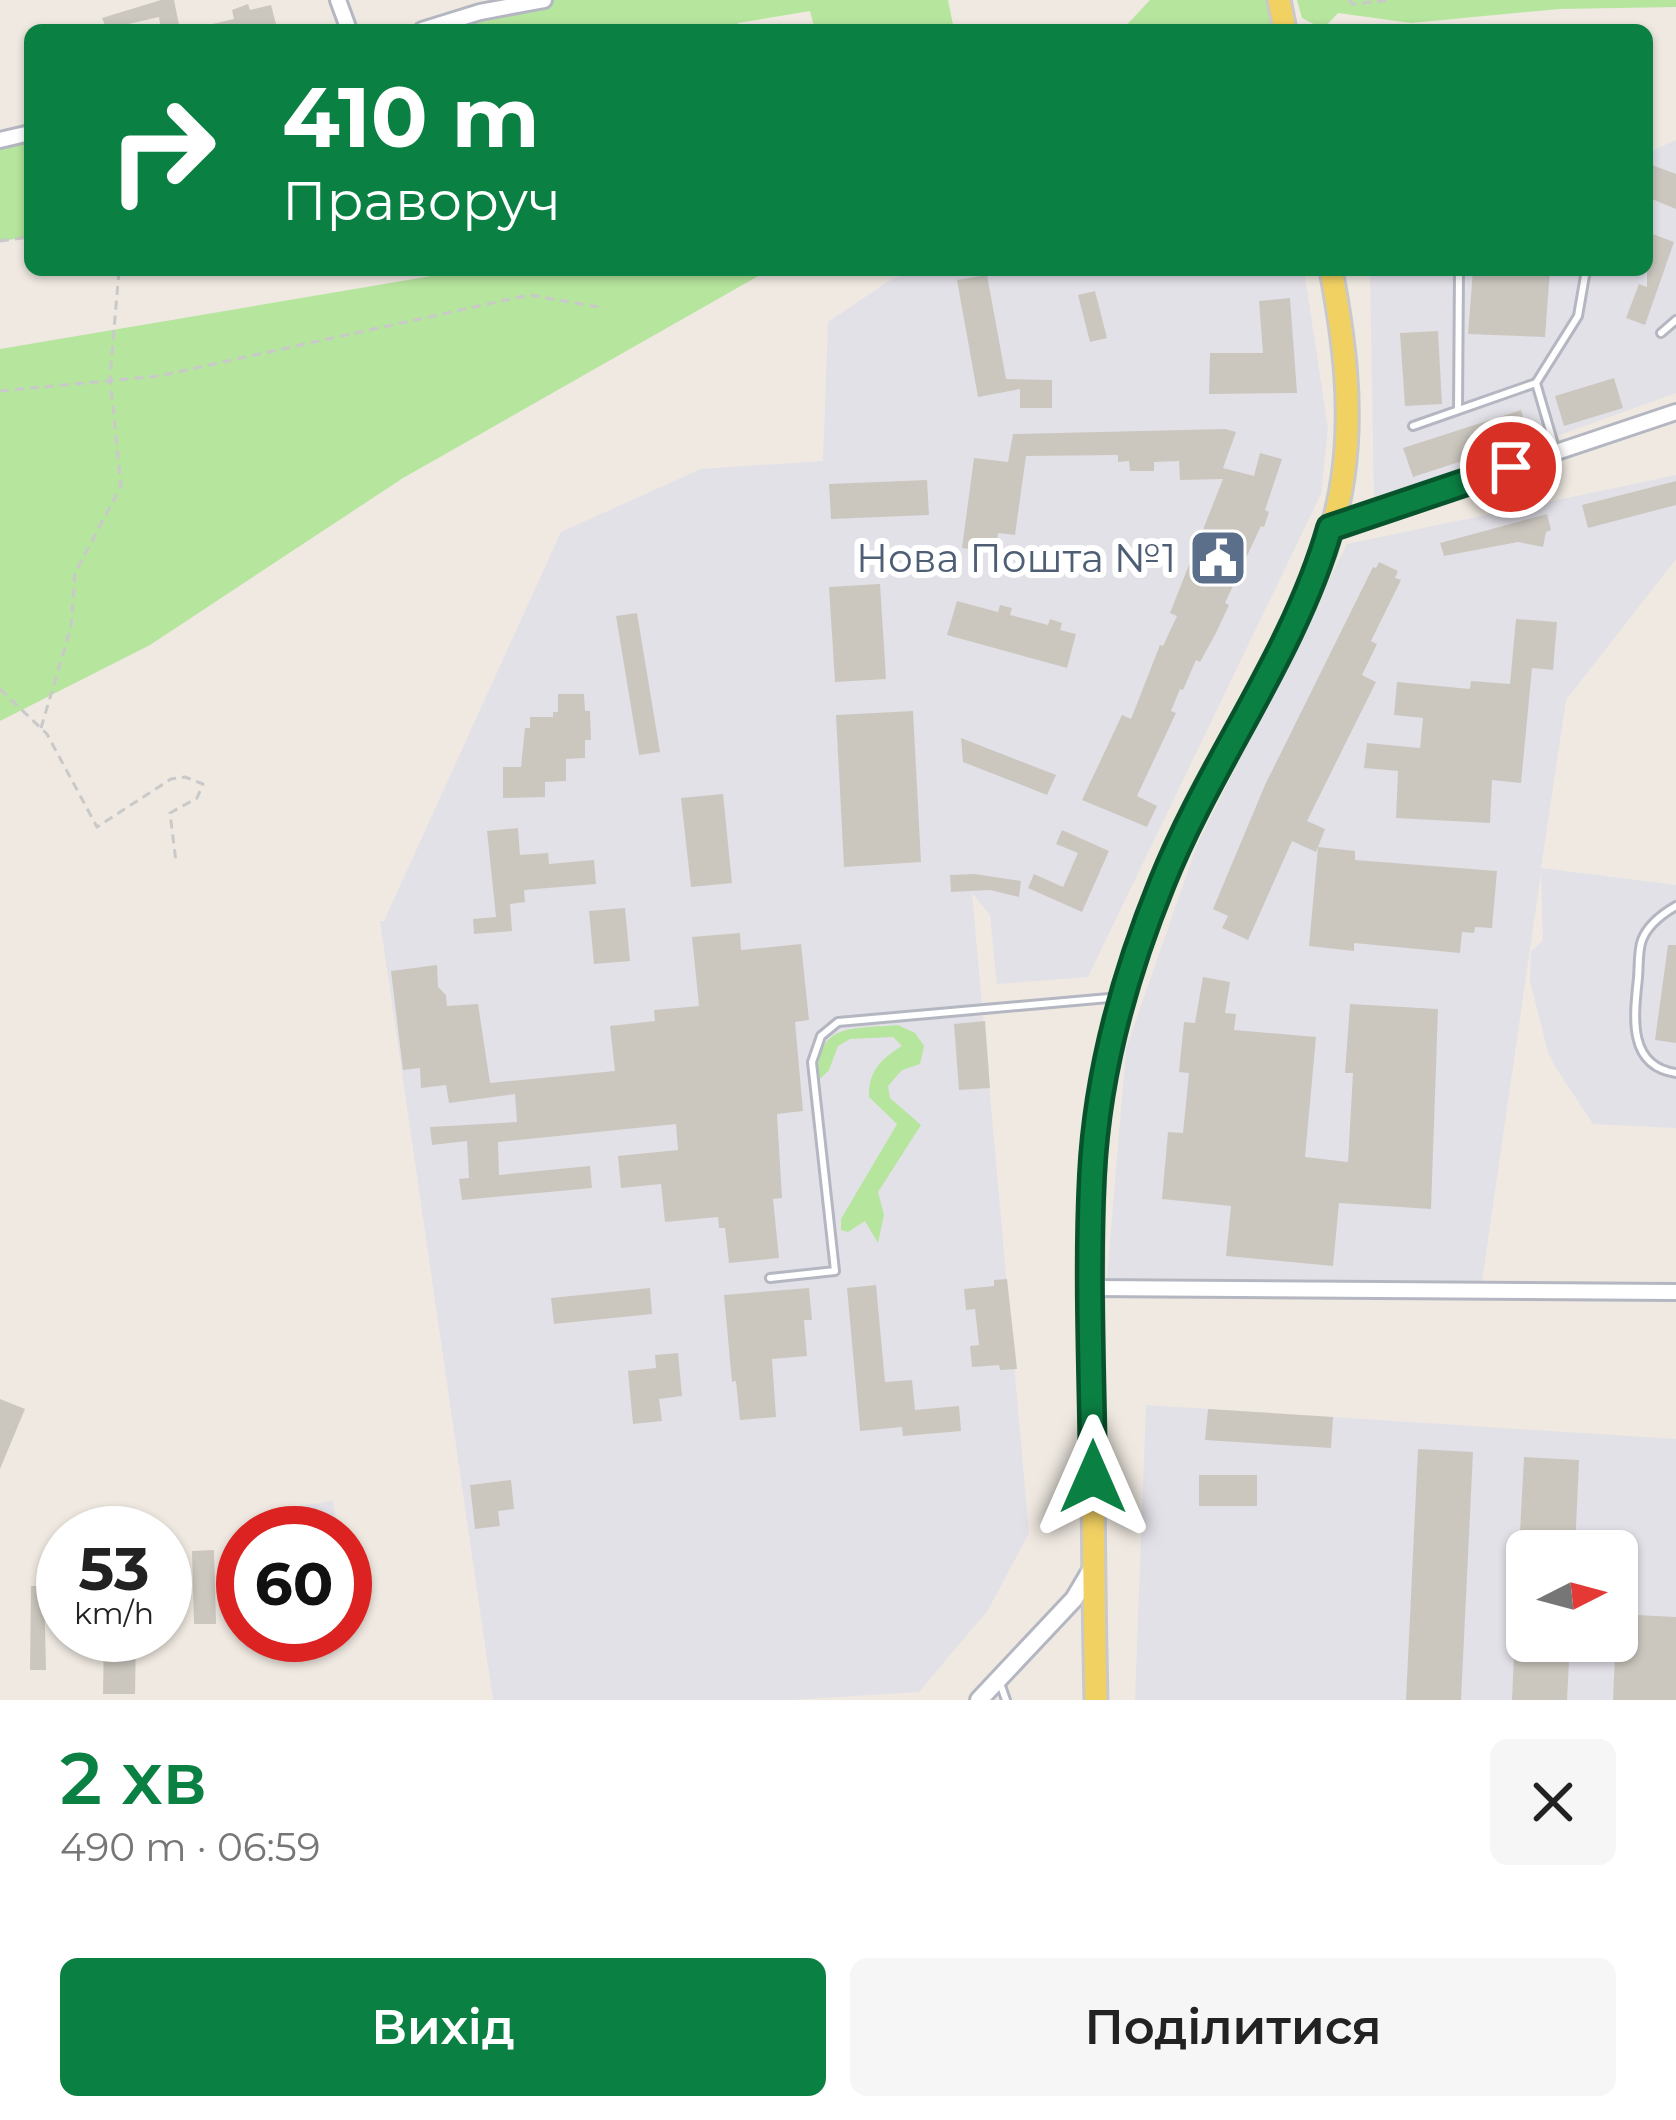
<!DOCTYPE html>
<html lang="uk">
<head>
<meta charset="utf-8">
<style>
  :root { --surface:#fff; --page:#f6f6f6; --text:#222; --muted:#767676; --accent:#0b8043 }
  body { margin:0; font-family:Montserrat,sans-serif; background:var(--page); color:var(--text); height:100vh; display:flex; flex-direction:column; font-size:45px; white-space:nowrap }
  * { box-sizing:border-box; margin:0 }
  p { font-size:39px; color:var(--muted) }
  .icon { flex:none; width:66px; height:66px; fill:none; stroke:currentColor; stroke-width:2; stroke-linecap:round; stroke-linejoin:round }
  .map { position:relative; height:1700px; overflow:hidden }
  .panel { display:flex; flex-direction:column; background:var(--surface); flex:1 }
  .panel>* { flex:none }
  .hud { position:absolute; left:24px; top:24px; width:1629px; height:252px; border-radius:18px; box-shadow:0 3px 9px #0004; background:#0b8043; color:#fff; overflow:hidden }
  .needle { width:78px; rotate:84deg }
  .buttons { position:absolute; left:1506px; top:1530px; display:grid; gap:24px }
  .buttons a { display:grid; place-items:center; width:132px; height:132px; border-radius:18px; background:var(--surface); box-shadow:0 3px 9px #0004; font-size:60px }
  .speed { position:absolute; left:36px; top:1506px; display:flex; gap:24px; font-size:60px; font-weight:700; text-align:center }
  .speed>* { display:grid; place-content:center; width:156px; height:156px; border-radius:50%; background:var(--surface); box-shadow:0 3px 9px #0004; line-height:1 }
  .speed small { font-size:30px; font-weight:400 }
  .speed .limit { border:18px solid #d22; background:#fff; color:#111 }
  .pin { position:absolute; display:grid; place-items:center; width:102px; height:102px; color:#fff; margin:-51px; border:6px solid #fff; border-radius:50%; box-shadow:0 3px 12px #0007 }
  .me { position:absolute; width:132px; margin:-66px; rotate:0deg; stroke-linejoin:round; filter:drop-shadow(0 0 9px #0008) }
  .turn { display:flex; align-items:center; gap:42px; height:252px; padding:0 60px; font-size:54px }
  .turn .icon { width:156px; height:156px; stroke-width:2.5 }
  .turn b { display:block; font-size:84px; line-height:102px }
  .round { display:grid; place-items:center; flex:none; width:126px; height:126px; border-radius:18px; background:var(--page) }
  .overview { display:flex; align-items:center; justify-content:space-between; height:204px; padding:0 60px }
  h1 { font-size:72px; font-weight:600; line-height:90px; color:var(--accent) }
  .cta { display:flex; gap:24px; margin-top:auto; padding:24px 60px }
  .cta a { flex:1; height:138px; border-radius:18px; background:var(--accent); color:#fff; font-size:48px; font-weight:600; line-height:138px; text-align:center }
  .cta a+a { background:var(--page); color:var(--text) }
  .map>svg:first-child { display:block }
  .industrial { fill:#e3e1e8; fill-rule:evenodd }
  .green { fill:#b6e59e }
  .building { fill:#cbc7bf }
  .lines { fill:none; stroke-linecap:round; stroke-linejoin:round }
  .service-casing { stroke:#b4b7c1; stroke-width:12 }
  .minor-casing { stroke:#b4b7c1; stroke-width:20 }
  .tertiary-casing { stroke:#b4b7c1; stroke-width:22 }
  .primary-casing { stroke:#c9c9c9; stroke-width:27 }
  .path { stroke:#c9c9c9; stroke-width:3; stroke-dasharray:9 6; stroke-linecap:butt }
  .service { stroke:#fff; stroke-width:6 }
  .minor { stroke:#fff; stroke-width:14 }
  .tertiary { stroke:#fff; stroke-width:16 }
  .primary { stroke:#f2d163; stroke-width:21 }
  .route-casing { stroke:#07532c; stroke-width:30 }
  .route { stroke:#0b8043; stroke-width:21 }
  .labels { text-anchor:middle; stroke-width:12; stroke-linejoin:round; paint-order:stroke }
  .service-label { font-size:39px; fill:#4e5e75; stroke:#fff; text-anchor:end }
</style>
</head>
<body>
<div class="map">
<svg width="1676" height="1700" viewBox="0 0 1676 1700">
  <rect width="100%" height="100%" fill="#efe9e1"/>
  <g class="industrial">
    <path d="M1676,140V393L1374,502L1370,270H1647V153Z"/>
    <path d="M916,270H1304L1328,429L1321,494L1088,977L997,984L990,915L972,893L1029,1533L988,1610L919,1692L790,1700H493L380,921H384L561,532L701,469L823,461L828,322L892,279Z"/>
    <path d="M1676,475V559L1566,700L1541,868L1676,885V1128L1593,1124L1556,1068L1548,1052L1530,981L1531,952L1543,940L1541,873L1482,1281L1107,1278L1126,1049L1197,845L1347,544Z"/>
    <path d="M1146,1405L1676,1439V1700H1135ZM1527,1551H1617V1641H1527Z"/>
    <path d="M333,1501L338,1533H275L271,1510Z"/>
  </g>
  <g class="green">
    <path d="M533,0H948L953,25L960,30H815L810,11L738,23V30H429Z"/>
    <path d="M1150,0H1270L1277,30H1122Z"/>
    <path d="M1297,0H1676V7L1559,9L1411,23L1338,13L1323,29L1302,18Z"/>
    <path d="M30,133V237L0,241V140Z"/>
    <path d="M467,270H769L403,478L150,645L0,721V349Z"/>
    <path d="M898,1025L915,1033L924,1046L920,1064L902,1070L888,1086L890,1098L921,1125L878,1192L884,1215L878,1243L865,1221L848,1232L841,1230V1219L897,1124L869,1097C868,1071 882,1058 902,1046L893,1037L850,1039L838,1046L829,1070L818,1081C815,1022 852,1029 898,1025Z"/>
  </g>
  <g class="building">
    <path d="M161,0H174L180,30H161L159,17L124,25L126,30H107L102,18Z"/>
    <path d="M248,4L250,10L271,5L276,24L241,30H208V25L234,19L232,10Z"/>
    <path d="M1652,165L1676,174V209L1647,197V177Z"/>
    <path d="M1647,232L1674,242L1645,325L1626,318L1639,284L1647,287Z"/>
    <path d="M1473,270H1550L1545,337L1468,334Z"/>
    <path d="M987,275L1006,379L1052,380V408H1020V389L978,397L957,280Z"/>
    <path d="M1095,291L1107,338L1090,342L1078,295Z"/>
    <path d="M1290,298L1297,393L1209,394L1210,353H1263L1259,301Z"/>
    <path d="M1438,331L1442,404L1405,406L1400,333Z"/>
    <path d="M1614,378L1623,408L1564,426L1555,396Z"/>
    <path d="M1521,410L1530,439L1413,477L1403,448Z"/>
    <path d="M1225,429L1236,432L1223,468L1254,476L1260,453L1282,459L1265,510L1269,512L1264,527L1261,526L1225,603L1229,605L1216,633L1200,662L1196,660L1183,690L1180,689L1171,711L1176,713L1137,796L1157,806L1147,827L1082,800L1122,715L1131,719L1160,645L1163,646L1177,616L1170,613L1223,479L1180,480L1179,461L1154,462V471H1130L1129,461L1118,462V455L1026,456L1015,535L998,533L996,552L962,548L974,458L1008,462L1013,434Z"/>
    <path d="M927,480L929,515L831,519L829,484Z"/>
    <path d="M1676,481V505L1588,528L1582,505Z"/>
    <path d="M1547,514L1551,530L1546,532L1543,547L1518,542L1444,556L1440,543Z"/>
    <path d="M1379,562L1398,571L1395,578L1401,580L1371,641L1377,644L1362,675L1376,682L1307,821L1325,829L1318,847L1355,851V860L1497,871L1492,928L1475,927L1474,933L1462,932L1460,953L1354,943V951L1309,946L1318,847L1316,852L1292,841L1248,940L1222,928L1228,916L1213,909L1265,785L1373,567L1376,568Z"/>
    <path d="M880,584L886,679L835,682L829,587Z"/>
    <path d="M957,601L998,612L1000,605L1012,608L1010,615L1048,625L1050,619L1062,623L1060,630L1076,634L1067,668L947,635Z"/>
    <path d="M637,613L660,752L639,755L616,616Z"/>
    <path d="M1516,619L1557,622L1553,670L1532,668L1521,783L1492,780L1490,823L1396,818L1398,771L1364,768L1367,743L1420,748L1423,718L1394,715L1397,682L1470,689L1471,681L1510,684Z"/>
    <path d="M558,694H584L585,711H590L591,740H585V758L566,759V781L545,782V797L503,798V767H521L525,728H530V717H553V712H558Z"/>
    <path d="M913,711L921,862L844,867L836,715Z"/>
    <path d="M961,738L1056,775L1047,795L963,762Z"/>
    <path d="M723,794L732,883L691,887L681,798Z"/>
    <path d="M518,828L520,855L548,853L549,864L594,860L596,884L524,890L525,902L510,904L512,931L474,934L473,919L496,917L487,831Z"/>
    <path d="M1062,830L1109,851L1082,912L1028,888L1034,874L1063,887L1078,853L1056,844Z"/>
    <path d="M974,874L1021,881L1019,897L990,890L951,892L950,875Z"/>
    <path d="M625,908L630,961L594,964L589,911Z"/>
    <path d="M740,933L741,950L801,944L809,1020L795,1022L803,1111L777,1114L782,1198L773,1199L779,1258L729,1263L725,1228H719L718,1217L665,1222L661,1184L621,1188L618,1156L678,1150L676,1124L498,1142L499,1175L590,1166L592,1188L462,1200L459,1179L469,1178L467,1141L432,1145L430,1127L517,1122L515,1094L449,1103L446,1085L421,1088L420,1068L403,1070L391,971L437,965L438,987L446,995L447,1006L478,1004L490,1083L615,1071L610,1026L655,1021L654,1010L699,1006L692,937Z"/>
    <path d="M1668,945H1676V1043L1655,1040Z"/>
    <path d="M1203,977L1230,982L1225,1013L1236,1014L1234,1030L1316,1037L1305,1157L1348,1162L1353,1073H1345L1350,1004L1438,1009L1431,1209L1339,1203L1333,1266L1226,1256L1231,1206L1162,1199L1168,1132L1183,1133L1189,1073L1179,1072L1184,1022L1195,1023Z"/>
    <path d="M985,1021L990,1088L959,1090L954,1024Z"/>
    <path d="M1007,1279L1017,1369L1000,1370L999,1365L972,1367L970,1346L979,1345L975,1309L966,1310L964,1289L994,1286V1280Z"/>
    <path d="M876,1285L885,1382L912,1380L915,1410L959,1406L961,1431L903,1436L902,1427L860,1431L847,1288Z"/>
    <path d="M650,1288L652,1314L554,1324L551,1298Z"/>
    <path d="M809,1288L812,1320H804L807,1356L772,1359L776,1417L740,1420L736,1381L732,1382L724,1295Z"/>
    <path d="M678,1353L682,1396L659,1399L662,1421L633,1424L628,1371L656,1368L655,1355Z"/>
    <path d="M0,1399L25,1409L0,1469Z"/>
    <path d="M1208,1409L1333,1417L1331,1448L1205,1440Z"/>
    <path d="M1418,1449L1473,1452L1461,1700H1406Z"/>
    <path d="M1524,1457L1579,1460L1575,1551H1519Z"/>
    <rect x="1199" y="1475" width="58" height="31"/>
    <path d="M511,1480L514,1509L498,1511L500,1526L475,1529L470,1485Z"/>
    <path d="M214,1550L216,1624H194L192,1551Z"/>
    <path d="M31,1586H44L46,1670H30Z"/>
    <path d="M1516,1610H1527V1641H1570L1567,1700H1512Z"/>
    <path d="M1617,1614L1676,1617V1700H1613Z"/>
    <path d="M104,1635H136L135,1694H103Z"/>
  </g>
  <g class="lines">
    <defs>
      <g id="service">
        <path d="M1661,333L1676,320"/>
        <path d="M1536,383L1578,316L1586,270"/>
        <path d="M1458,410L1459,270"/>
        <path d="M1413,426L1536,383L1555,448"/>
        <path d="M1676,906C1662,914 1648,924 1642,940C1638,950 1639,967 1638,978C1634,1016 1627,1066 1676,1073"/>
        <path d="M770,1278L835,1271L812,1062L821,1036L838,1022L1120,997"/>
        <path d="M1000,1683L1006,1700"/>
      </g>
      <g id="minor">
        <path d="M338,0L349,30"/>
        <path d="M422,30L480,12L544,0"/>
        <path d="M0,140L30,133"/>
        <path d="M1330,528L1676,412"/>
        <path d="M1092,1288L1676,1292"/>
      </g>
      <path id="tertiary" d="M979,1700L1074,1599L1093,1567"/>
      <g id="primary">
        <path d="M1279,0L1285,30"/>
        <path d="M1096,1700C1093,1579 1093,1458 1092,1336C1092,1239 1089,1142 1110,1047C1129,962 1159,876 1199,799C1251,696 1327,594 1343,477C1353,407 1344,339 1331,270"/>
      </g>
    </defs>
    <use href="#service" class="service-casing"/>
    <use href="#minor" class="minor-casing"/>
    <use href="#tertiary" class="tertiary-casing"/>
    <use href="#primary" class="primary-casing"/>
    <g class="path">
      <path d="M1349,0L1353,4L1390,0"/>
      <path d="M0,241L30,237"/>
      <path d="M0,391L159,376L529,295L605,308"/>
      <path d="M0,689L47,734L97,827L171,779L185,777L203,784L197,798L170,813L176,862"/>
      <path d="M41,728L71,627L75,573L121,486L110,378L119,270"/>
    </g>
    <use href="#service" class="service"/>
    <use href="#minor" class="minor"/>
    <use href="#tertiary" class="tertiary"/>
    <use href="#primary" class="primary"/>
  </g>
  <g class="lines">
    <defs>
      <path id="route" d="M1093,1477C1092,1377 1087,1275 1092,1175C1097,1075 1125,974 1162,883C1211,761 1294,654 1330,528L1511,467"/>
    </defs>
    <use href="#route" class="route-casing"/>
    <use href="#route" class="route"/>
  </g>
  <defs>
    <symbol id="civic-square" viewBox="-11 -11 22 22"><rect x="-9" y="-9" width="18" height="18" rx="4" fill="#5c6f8a" stroke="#fff"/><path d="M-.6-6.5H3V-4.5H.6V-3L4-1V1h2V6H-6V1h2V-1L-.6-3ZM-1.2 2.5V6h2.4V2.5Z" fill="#fff"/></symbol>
  </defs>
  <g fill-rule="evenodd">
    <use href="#civic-square" x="1185" y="525" width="66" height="66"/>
  </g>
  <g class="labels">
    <g class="service-label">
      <text x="1176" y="572">Нова Пошта №1</text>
    </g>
  </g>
</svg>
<div class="buttons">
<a><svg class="needle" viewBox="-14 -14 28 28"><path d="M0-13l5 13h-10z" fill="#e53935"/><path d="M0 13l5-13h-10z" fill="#767676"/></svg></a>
</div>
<div class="speed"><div>53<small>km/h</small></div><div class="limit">60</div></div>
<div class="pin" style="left:1511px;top:467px;background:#d93025"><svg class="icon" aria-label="arrive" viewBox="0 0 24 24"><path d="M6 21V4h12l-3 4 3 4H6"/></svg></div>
<svg class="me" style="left:1093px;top:1477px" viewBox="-20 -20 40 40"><path d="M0-17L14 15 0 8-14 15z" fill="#0b8043" stroke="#fff" stroke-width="4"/></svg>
<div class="hud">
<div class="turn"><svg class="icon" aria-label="right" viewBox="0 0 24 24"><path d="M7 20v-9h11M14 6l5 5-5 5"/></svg><div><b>410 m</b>Праворуч</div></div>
</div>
</div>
<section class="panel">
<div class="overview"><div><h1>2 хв</h1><p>490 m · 06:59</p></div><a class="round"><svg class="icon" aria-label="close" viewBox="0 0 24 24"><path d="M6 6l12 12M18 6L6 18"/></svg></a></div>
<div class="cta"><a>Вихід</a><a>Поділитися</a></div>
</section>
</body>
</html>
